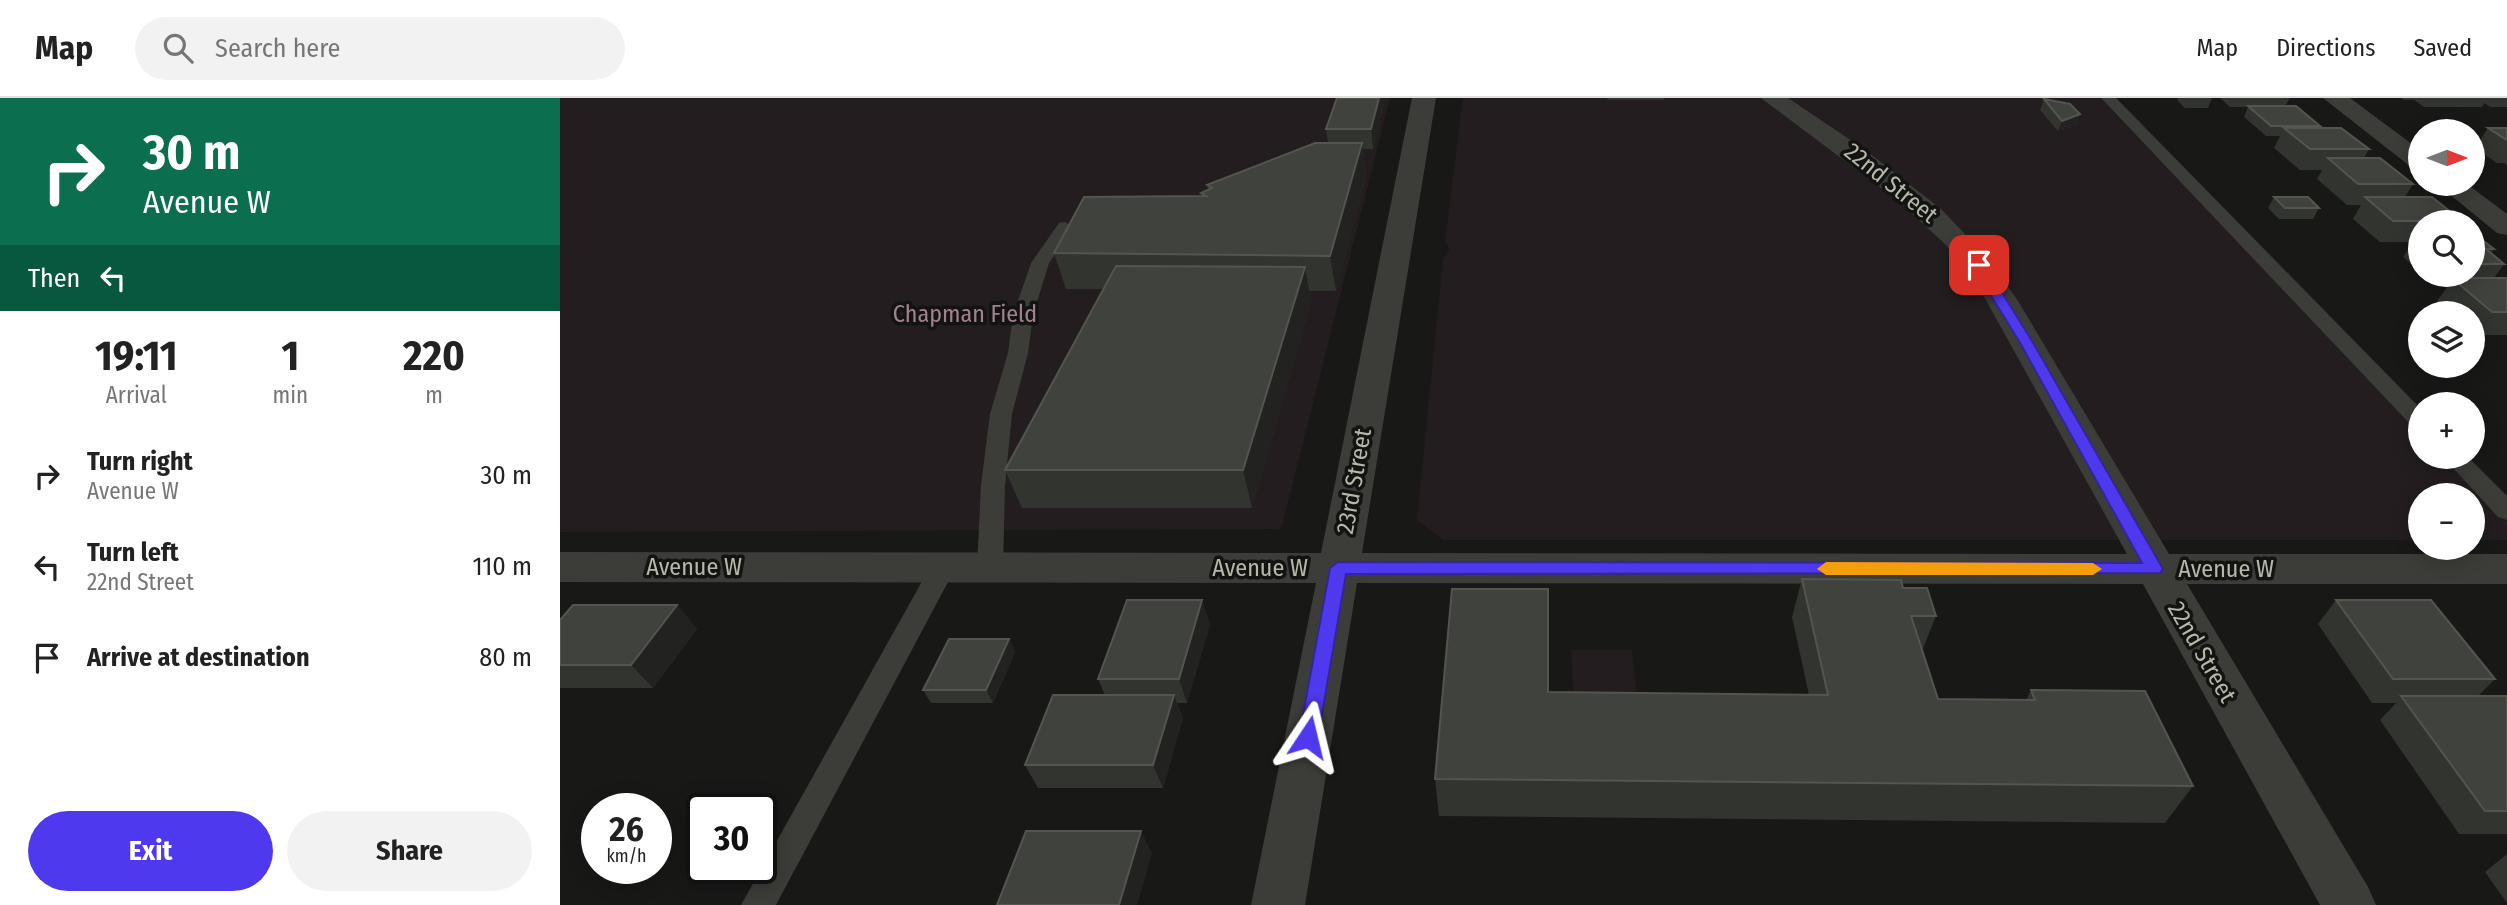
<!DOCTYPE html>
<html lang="en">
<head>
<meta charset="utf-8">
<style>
  :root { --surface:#fff; --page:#f2f2f2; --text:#222; --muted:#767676; --line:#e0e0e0; --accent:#4f39ee }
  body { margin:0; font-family:"Fira Sans Condensed",sans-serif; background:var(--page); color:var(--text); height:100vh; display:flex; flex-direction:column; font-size:26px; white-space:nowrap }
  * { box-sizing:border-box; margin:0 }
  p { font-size:23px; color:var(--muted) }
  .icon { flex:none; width:38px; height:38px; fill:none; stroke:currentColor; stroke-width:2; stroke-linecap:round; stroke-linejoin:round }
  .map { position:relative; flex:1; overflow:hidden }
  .panel { display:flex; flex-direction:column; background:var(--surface); width:560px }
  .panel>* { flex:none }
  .banner { background:#0b6e4f; color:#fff; overflow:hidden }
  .needle { width:46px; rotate:90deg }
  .fabs { position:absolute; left:1848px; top:21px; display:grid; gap:14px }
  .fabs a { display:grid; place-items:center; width:77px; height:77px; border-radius:50%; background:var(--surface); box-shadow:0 4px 18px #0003; font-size:35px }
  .speed { position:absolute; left:21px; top:695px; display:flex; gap:14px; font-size:35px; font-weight:700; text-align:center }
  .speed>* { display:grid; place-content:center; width:91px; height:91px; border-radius:50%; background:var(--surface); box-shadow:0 4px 18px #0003; line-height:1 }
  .speed small { font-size:18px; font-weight:400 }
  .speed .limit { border:4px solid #111; border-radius:10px; background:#fff; color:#111 }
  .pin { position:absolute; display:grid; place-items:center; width:60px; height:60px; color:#fff; margin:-30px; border-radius:14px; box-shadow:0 4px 10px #0006 }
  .me { position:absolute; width:77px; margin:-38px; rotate:10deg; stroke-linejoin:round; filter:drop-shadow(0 0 5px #0008) }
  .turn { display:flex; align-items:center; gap:24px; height:147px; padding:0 28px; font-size:32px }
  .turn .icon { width:91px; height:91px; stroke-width:2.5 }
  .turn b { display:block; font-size:49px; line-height:60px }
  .then { display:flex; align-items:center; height:66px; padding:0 28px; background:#0003; gap:14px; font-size:26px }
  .eta { display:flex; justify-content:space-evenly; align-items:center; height:119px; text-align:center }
  .eta b { font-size:42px; font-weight:700; line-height:49px }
  .cta { display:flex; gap:14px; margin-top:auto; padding:14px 28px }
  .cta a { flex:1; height:80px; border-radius:42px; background:var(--accent); color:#fff; font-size:28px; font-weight:700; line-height:80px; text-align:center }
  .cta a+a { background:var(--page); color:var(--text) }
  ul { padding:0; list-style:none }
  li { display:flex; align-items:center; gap:21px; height:91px; padding:0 28px }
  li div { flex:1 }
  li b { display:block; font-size:26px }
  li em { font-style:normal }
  header { display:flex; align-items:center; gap:42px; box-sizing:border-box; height:98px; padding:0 35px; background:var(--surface); border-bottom:2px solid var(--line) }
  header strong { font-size:33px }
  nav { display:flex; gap:38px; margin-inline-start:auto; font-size:24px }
  .search { width:490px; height:63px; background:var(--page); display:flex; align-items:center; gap:18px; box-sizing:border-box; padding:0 24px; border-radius:38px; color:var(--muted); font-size:26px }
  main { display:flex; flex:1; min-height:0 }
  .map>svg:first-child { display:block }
  .green { fill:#231d1f }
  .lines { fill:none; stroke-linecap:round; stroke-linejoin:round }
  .service { fill:#3c3d38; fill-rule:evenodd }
  .minor { fill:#3c3d38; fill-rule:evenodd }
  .wall { fill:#323430 }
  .shaded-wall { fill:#222321 }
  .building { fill:#40423d; stroke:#53554e; stroke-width:2 }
  .route { fill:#4f39ee; stroke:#33259b; stroke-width:2 }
  .slow { fill:#f59e0b }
  .labels { text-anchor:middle; stroke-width:7; stroke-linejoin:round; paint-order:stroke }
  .street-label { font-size:24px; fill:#b6b8a9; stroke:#131412 }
  .park-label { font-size:24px; fill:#a38091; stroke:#131412 }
</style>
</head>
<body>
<header>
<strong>Map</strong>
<div class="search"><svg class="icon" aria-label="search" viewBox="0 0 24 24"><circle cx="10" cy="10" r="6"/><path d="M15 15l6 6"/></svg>Search here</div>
<nav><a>Map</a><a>Directions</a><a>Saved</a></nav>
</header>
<main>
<section class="panel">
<div class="banner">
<div class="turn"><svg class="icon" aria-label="right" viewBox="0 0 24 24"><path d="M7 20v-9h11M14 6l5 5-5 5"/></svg><div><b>30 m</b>Avenue W</div></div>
<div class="then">Then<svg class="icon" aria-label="left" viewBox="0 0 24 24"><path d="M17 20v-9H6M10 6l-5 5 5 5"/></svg></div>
</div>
<div class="eta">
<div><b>19:11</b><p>Arrival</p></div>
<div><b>1</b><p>min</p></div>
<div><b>220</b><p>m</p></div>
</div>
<ul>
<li><svg class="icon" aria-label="right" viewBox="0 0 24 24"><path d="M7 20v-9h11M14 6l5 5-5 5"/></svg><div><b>Turn right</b><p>Avenue W</p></div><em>30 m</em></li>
<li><svg class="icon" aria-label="left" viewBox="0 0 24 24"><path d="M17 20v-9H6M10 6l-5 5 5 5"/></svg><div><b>Turn left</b><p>22nd Street</p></div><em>110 m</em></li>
<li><svg class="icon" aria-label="arrive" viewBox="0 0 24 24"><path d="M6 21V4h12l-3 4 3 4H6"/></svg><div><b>Arrive at destination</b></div><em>80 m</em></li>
</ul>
<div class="cta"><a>Exit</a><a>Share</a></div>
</section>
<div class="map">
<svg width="1947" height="807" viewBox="0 0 1947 807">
  <rect width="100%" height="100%" fill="#181917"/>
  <g class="green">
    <path d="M0,0H830L721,431L0,434Z"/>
    <path d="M903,0H1540L1860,333V359H1885L1947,423V442H1913V397H1860V442H883L857,422L883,162L890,151L885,144Z"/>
    <path d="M1011,552H1072L1079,624L1016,626Z"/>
  </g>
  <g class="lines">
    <g class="service">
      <path d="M1541,0H1556L1860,310V330L1852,328Z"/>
      <path d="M505,124L514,129L489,165L473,217L468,255L452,316L445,387L443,470L439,477L430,479L421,477L417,470L421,387L430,316L448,255L453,217L471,165L499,125Z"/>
      <path d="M1883,359H1908L1947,398V422L1938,419Z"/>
      <path d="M383,460L392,462L396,469L216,807H181L374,462Z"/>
    </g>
    <g class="minor">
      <path d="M852,0H876L802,455L1567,456L1413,179L1385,146L1337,102L1201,0H1228L1304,51L1381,111L1427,159L1458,203L1609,456H1947V486H1627L1808,789L1816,807H1760L1583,486L797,485L745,807H691L756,485L0,484V454L761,455Z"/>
      <path d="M1763,0H1790L1860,52V72L1851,69Z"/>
      <path d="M1877,86H1907L1947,116V137L1937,135Z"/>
    </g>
  </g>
  <g class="wall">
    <path d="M777,0H825L813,51H803L806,78L776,193H749L751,204L692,410H462L445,372L544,191H506L494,155L642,98L641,95L648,92L647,87L768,45L766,31Z"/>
    <path d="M1047,0H1104V2H1048Z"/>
    <path d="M1618,0H1652L1648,10H1625L1617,2Z"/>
    <path d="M1660,0H1730L1725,8L1760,28L1759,30L1809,51L1804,60L1853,86L1845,99L1902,123L1901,124H1860V174L1843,159L1853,144H1820L1793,121L1801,107H1787L1757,81L1762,72H1740L1714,50L1720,38H1706L1684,19L1688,9H1670Z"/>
    <path d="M1841,0H1947V9H1930L1924,5L1922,9H1864L1854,2H1844Z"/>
    <path d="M1484,1L1520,16L1517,27L1498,33L1480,12Z"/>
    <path d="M1928,30H1947V67L1944,65H1937L1915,50Z"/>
    <path d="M1714,99L1759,110L1753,121H1719L1708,110Z"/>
    <path d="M1913,138L1934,151L1931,155L1944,166L1934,180H1947V237H1916L1913,234V215H1892L1877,203L1888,188H1875L1863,177H1913Z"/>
    <path d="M1242,481L1376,518L1362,553L1378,601L1466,602L1471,592L1633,688L1605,725L879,718L875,681L988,594L1249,597L1232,519Z"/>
    <path d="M1776,502L1935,581L1918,598H1947V736H1899L1820,622L1836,605H1812L1758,526Z"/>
    <path d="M117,507L137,531L93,590H0V522Z"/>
    <path d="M650,526L627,605H617L623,620L603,690H478L465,667L545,597L538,581Z"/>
    <path d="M449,541L455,554L433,605H371L363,592Z"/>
    <path d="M1947,756V805L1925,774Z"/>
  </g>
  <g class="shaded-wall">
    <path d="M819,0H825L813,51L811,31Z"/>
    <path d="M1520,16L1517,27L1498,33L1502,23Z"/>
    <path d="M802,45L806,78L776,193L770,158Z"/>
    <path d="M745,169L751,204L692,410L683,372Z"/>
    <path d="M642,502L650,526L627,605L619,581Z"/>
    <path d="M117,507L137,531L93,590L71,567Z"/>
    <path d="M449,541L455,554L433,605L426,592Z"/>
    <path d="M614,597L623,620L603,690L593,667Z"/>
    <path d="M581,733L592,755L577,807H559Z"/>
  </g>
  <g class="building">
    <path d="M777,0H819L811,31H766Z"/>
    <path d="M1484,1L1510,6L1520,16L1502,23Z"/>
    <path d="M1688,8H1736L1760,28H1711Z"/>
    <path d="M1724,30H1781L1809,51H1750Z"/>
    <path d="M1928,30H1947V42Z"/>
    <path d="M755,45H802L770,158L494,155L524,99L646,98L641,95L652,90L647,87Z"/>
    <path d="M1768,60H1820L1853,86H1798Z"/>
    <path d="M1714,99H1748L1759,110H1725Z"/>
    <path d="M1805,99H1872L1902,123H1833Z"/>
    <path d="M1913,138H1917L1934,151H1926L1944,166H1913Z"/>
    <path d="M556,168L745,169L683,372H445Z"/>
    <path d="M1892,180H1947V214H1932Z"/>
    <path d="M1242,481L1341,482L1343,490H1367L1376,518H1351L1378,601L1475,602L1471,592L1585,593L1633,688L875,681L892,491H988V594L1268,597Z"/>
    <path d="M567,502H642L619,581H538Z"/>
    <path d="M1776,502H1871L1935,581H1833Z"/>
    <path d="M13,507H117L71,567H0V522Z"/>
    <path d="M389,541H449L426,592H363Z"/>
    <path d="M493,597H614L593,667H465Z"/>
    <path d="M1841,598H1947V713H1925Z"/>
    <path d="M466,733H581L559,807H437Z"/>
  </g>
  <path class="route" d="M1419,164L1425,167L1472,243L1603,471L1600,475L786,476L758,639L755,645L748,647L742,645L739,639L770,470L778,464L1582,465L1459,243L1412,167Z"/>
  <path class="slow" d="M1266,464L1533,465L1542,471L1533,477H1266L1257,471Z"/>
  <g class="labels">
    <g class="street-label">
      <text transform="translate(1331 85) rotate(39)" y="8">22nd Street</text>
      <text transform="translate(794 383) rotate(-80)" y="8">23rd Street</text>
      <text x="134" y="477">Avenue W</text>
      <text x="700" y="478">Avenue W</text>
      <text x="1666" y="479">Avenue W</text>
      <text transform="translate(1642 554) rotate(60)" y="8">22nd Street</text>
    </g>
    <g class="park-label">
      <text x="405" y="224">Chapman Field</text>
    </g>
  </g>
</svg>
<div class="fabs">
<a><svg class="needle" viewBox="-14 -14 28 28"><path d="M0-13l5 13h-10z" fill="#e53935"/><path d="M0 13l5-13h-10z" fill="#767676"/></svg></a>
<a><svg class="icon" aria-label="search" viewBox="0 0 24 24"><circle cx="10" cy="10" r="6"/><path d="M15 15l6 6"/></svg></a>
<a><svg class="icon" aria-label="layers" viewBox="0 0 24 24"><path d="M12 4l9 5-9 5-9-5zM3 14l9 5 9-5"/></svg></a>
<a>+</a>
<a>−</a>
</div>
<div class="speed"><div>26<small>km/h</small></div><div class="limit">30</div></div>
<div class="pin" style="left:1419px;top:167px;background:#d93025"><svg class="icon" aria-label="arrive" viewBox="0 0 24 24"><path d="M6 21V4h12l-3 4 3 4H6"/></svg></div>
<svg class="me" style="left:748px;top:639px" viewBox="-20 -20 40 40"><path d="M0-17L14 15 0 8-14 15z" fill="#4f39ee" stroke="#fff" stroke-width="4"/></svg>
</div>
</main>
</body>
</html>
